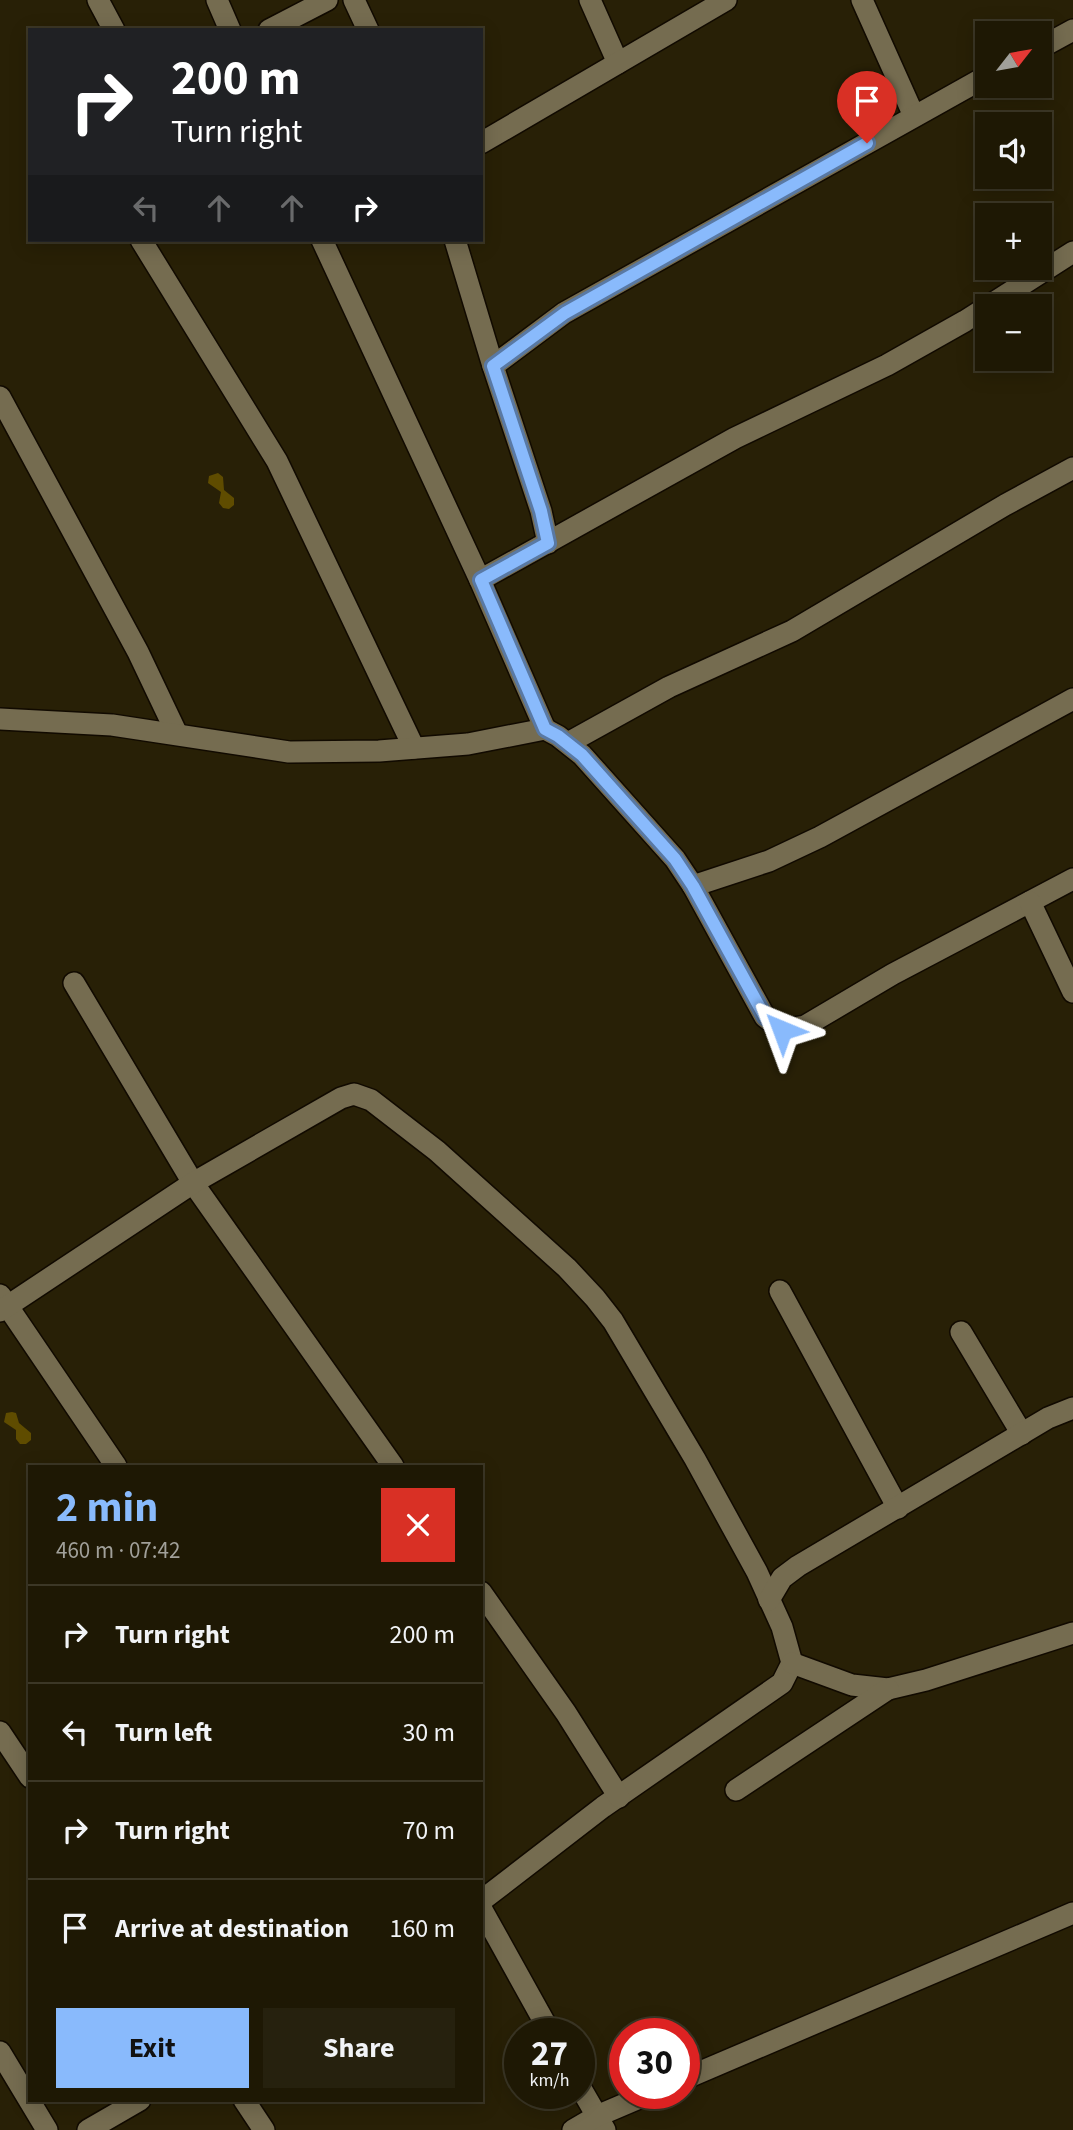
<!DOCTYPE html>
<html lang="en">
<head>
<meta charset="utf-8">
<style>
  :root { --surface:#1e1804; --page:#26210e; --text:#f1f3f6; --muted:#a1a09a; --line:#3c3726; --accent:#89bafc }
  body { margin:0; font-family:"Source Sans 3",sans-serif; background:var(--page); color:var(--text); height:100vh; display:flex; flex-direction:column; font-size:26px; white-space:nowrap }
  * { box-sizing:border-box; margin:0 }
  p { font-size:23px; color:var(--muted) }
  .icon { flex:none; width:38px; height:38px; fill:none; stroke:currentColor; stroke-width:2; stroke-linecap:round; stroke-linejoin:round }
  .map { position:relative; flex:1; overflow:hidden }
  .side { position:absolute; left:28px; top:1465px; width:455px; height:637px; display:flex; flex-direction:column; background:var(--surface); border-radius:0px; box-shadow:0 4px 18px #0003,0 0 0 2px var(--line) }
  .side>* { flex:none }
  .top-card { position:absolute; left:28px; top:28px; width:455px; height:214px; border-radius:0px; box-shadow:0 4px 18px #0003,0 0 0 2px var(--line); background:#202124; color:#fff; overflow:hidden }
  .needle { width:46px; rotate:59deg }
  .controls { position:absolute; left:975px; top:21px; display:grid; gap:14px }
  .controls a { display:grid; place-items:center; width:77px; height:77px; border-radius:0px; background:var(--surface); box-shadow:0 4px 18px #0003,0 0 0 2px var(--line); font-size:35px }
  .speed { position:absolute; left:504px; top:2018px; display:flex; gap:14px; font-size:35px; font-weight:700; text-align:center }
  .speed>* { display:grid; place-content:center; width:91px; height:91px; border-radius:50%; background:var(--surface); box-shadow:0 4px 18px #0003,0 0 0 2px var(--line); line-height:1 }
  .speed small { font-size:18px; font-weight:400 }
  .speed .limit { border:10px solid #d22; background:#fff; color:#111 }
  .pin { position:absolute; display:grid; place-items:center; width:60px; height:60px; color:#fff; margin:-72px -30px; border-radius:50% 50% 50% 0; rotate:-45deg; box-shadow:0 0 7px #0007 }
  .pin .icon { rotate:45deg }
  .me { position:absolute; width:77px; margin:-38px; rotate:316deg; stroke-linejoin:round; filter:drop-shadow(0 0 5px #0008) }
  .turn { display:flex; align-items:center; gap:24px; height:147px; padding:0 28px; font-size:32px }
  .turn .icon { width:91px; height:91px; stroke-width:2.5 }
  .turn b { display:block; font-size:49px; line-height:60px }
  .lanes { display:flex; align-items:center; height:66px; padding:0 28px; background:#0003; justify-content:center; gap:35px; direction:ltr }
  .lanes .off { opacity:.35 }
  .round { display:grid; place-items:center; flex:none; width:74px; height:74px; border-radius:0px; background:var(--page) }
  .overview { display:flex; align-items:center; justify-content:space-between; height:119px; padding:0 28px }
  h1 { font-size:42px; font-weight:700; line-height:52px; color:var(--accent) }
  .button { display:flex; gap:14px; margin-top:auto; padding:14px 28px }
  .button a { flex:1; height:80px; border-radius:0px; background:var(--accent); color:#111; font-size:28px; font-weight:700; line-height:80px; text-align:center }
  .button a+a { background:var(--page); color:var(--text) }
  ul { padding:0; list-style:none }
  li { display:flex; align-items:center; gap:21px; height:98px; padding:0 28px; border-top:2px solid var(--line) }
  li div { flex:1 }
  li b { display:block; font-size:26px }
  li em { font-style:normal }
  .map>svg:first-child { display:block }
  .building { fill:#5f4c00 }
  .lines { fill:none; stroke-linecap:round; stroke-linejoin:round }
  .minor-casing { stroke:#110a00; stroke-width:24 }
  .minor { stroke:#756c50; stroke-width:21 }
  .route-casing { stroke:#5979a4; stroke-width:18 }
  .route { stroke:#89bafc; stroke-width:12 }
</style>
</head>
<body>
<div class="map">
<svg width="1073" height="2130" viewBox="0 0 1073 2130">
  <rect width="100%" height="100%" fill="#282006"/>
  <g class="building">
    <path d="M218,473L223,477L224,490L234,498V505L229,509L223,508L219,503L221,492L208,483L209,476Z"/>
    <path d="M12,1412L16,1413L19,1423L31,1433V1440L26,1444H20L16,1439V1430L4,1422L6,1413Z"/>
  </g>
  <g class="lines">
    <defs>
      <g id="minor">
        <path d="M98,0L114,30"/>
        <path d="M217,0L230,30"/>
        <path d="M354,0L368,30"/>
        <path d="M590,0L618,63"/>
        <path d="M862,0L914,116"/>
        <path d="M269,30L327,0"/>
        <path d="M1040,48L1073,30"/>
        <path d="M481,143L726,0"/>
        <path d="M141,240L277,461L414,748"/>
        <path d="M322,240L480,580L545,729"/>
        <path d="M455,240L493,366"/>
        <path d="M0,397L138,652L177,734"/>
        <path d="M548,543L541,511L493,366L564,313L987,76"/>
        <path d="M480,580L735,438L887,365L965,321L1073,252"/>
        <path d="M0,719L112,725L289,752L379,751L468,744L545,729L558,736L582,755L675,859L693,886L769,861L820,837L1073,699"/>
        <path d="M568,743L669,687L792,631L1005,505L1073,468"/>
        <path d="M693,886L765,1017L782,1030L805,1026L893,974L1073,879"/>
        <path d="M1030,902L1073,992"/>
        <path d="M74,983L193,1183L393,1466"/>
        <path d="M780,1291L898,1508"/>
        <path d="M0,1295L116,1466"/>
        <path d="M0,1311L193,1183L341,1098L354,1094L371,1100L437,1151L567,1268L595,1298L613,1321L695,1459L757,1572L782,1627L792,1663L782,1683L603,1807L481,1901"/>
        <path d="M961,1332L1022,1434"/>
        <path d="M481,1592L566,1713L619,1797"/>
        <path d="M769,1600L782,1578L798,1566L1048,1418L1073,1408"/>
        <path d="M792,1663L852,1685L888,1689L926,1680L1073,1633"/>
        <path d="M0,1732L30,1777"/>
        <path d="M736,1790L888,1689"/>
        <path d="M481,1908L551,2034"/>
        <path d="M0,2052L47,2130"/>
        <path d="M684,2079L1073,1913"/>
        <path d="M579,2085L605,2130"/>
        <path d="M244,2100L264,2130"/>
        <path d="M88,2130L140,2100"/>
        <path d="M573,2130L597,2116L651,2093"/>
      </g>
    </defs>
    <use href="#minor" class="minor-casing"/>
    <use href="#minor" class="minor"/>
  </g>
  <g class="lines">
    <defs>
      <path id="route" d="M782,1030L765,1017L693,886L675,859L582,755L558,736L545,729L481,580L548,543L541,511L493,366L565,313L867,143"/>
    </defs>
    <use href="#route" class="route-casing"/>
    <use href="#route" class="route"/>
  </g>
</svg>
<div class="controls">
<a><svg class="needle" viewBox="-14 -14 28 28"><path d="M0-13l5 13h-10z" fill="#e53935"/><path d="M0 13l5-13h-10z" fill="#a1a09a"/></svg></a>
<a><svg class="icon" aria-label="sound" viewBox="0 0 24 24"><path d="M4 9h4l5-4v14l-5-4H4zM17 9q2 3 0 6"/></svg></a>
<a>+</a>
<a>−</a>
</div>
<div class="speed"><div>27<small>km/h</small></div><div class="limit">30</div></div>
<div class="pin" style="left:867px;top:143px;background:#d93025"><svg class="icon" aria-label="arrive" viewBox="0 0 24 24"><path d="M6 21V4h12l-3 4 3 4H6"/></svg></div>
<svg class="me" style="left:782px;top:1030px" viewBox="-20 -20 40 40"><path d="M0-17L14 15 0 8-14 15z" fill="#89bafc" stroke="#fff" stroke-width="4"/></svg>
<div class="top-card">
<div class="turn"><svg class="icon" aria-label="right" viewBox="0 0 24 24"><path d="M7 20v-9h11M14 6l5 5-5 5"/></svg><div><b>200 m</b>Turn right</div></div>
<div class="lanes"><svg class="icon off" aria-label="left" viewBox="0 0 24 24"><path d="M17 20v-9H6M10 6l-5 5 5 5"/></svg><svg class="icon off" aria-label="ahead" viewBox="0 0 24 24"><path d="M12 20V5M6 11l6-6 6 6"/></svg><svg class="icon off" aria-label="ahead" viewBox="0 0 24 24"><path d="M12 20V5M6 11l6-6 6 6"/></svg><svg class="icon" aria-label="right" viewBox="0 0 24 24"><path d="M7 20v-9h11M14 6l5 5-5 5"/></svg></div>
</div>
<section class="side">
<div class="overview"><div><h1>2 min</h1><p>460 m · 07:42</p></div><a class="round" style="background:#d93025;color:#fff"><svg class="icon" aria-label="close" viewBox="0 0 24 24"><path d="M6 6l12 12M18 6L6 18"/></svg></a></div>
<ul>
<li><svg class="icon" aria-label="right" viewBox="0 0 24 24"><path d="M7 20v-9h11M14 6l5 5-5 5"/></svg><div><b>Turn right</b></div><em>200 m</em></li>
<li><svg class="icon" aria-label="left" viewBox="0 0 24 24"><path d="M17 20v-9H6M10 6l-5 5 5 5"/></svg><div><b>Turn left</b></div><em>30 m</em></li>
<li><svg class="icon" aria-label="right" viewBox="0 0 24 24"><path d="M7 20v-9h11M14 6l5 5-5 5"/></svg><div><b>Turn right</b></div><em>70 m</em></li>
<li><svg class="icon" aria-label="arrive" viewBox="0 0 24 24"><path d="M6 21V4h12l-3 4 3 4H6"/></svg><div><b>Arrive at destination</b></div><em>160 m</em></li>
</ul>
<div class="button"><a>Exit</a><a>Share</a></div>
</section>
</div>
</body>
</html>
